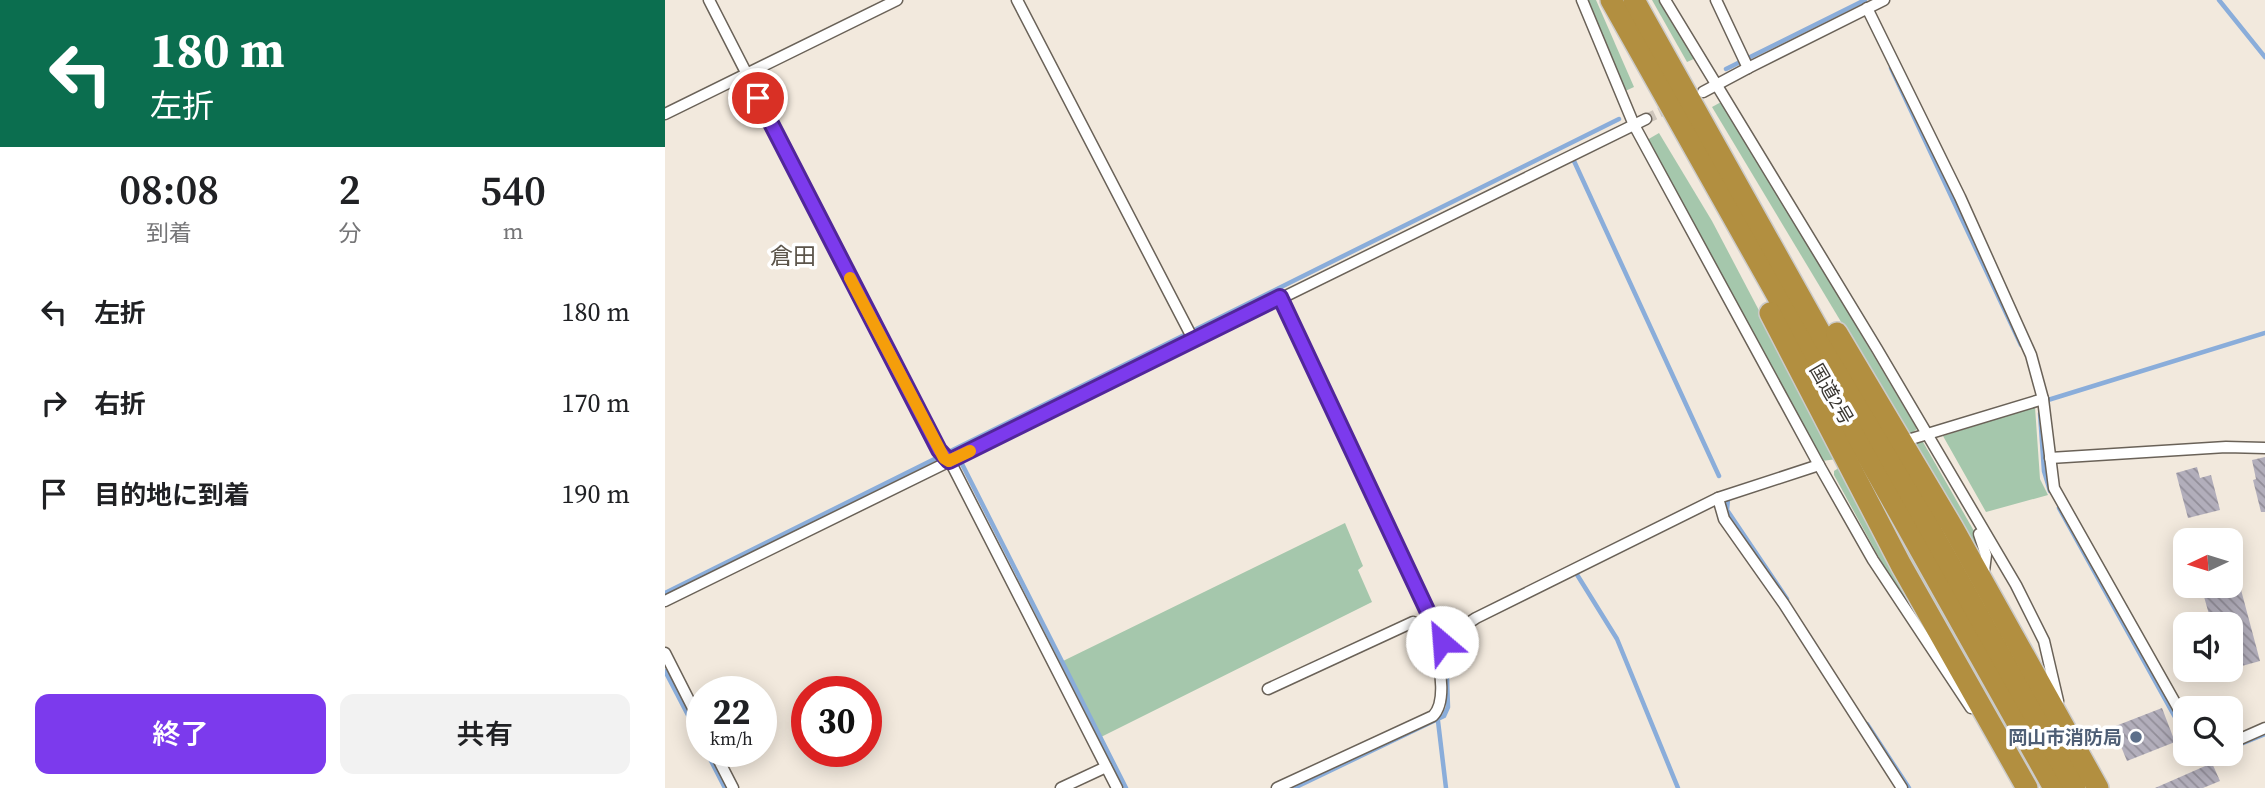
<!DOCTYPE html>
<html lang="ja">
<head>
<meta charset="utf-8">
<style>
  :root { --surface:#fff; --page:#f2f2f2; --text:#202124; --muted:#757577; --accent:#7c3aed }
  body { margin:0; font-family:"Source Serif 4","Noto Sans JP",serif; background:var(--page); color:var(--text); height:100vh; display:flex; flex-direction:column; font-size:26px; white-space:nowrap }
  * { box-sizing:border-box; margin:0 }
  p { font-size:23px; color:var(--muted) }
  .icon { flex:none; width:38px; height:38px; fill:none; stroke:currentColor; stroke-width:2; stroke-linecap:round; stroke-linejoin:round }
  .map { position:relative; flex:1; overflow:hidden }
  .details { display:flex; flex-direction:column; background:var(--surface); width:665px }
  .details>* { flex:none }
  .top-card { background:#0b6e4f; color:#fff; overflow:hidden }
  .needle { width:46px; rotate:266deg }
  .buttons { position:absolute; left:1508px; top:528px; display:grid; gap:14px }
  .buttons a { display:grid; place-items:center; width:70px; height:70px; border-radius:14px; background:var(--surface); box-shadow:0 4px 18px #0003; font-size:35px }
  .speed { position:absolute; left:21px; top:676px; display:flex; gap:14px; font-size:35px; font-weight:700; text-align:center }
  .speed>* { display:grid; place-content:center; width:91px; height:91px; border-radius:50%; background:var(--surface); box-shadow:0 4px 18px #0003; line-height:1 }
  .speed small { font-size:18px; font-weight:400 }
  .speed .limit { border:10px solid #d22; background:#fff; color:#111 }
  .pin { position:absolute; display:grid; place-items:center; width:60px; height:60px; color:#fff; margin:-30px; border:4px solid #fff; border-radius:50%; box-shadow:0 2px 7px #0007 }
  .me { position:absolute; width:77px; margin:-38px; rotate:333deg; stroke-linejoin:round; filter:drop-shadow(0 0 5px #0008) }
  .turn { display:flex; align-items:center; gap:24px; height:147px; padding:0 35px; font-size:32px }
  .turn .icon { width:91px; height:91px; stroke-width:2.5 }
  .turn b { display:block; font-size:49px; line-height:60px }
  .eta { display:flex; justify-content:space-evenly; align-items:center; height:119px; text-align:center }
  .eta b { font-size:42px; font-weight:600; line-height:49px }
  .cta { display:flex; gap:14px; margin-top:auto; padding:14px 35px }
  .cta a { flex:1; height:80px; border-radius:14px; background:var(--accent); color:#fff; font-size:28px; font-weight:600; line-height:80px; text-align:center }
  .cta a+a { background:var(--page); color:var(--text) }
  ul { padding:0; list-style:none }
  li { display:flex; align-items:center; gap:21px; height:91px; padding:0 35px }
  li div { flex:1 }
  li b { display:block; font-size:26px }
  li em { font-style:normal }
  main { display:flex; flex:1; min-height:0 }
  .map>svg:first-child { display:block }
  .green { fill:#a5c7ac }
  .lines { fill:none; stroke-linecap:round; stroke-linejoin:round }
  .stream { stroke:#8aadda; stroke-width:4.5 }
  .building { fill:url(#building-back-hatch) }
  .street-tunnel { stroke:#cdc5bb; stroke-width:10; stroke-dasharray:10 5; stroke-linecap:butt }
  .street-casing { stroke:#6a6258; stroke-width:13 }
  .highway-casing { stroke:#cccbca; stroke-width:24 }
  .street { stroke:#fff; stroke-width:10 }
  .highway { stroke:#b28f40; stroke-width:21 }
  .route-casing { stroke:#51269a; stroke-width:18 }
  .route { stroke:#7c3aed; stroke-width:12 }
  .slow { stroke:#f59e0b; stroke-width:12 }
  .service-dot { fill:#5c6f8a; stroke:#fff; stroke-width:2.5 }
  .labels { text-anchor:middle; stroke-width:7; stroke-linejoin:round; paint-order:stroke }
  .street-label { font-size:19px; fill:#3a3732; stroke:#fff }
  .service-label { font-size:19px; font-weight:bold; fill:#4e5e75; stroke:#fff; text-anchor:end }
  .quarter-label { font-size:23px; fill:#5b544a; stroke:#fff }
</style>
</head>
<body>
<main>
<section class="details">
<div class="top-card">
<div class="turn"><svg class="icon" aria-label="left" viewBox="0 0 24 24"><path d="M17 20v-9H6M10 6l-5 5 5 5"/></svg><div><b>180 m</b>左折</div></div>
</div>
<div class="eta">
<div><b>08:08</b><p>到着</p></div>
<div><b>2</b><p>分</p></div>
<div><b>540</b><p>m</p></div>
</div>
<ul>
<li><svg class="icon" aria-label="left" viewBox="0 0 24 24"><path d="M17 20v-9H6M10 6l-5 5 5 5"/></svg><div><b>左折</b></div><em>180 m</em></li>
<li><svg class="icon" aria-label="right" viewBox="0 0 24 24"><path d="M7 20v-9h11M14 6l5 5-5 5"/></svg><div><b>右折</b></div><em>170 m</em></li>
<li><svg class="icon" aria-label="arrive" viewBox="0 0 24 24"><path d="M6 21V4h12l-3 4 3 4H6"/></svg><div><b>目的地に到着</b></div><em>190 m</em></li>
</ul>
<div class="cta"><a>終了</a><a>共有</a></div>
</section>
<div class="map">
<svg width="1600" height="788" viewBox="0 0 1600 788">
  <defs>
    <pattern id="building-back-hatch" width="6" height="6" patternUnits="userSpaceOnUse" patternTransform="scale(1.75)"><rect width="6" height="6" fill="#b2aebb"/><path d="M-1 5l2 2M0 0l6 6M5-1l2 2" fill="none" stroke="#928e99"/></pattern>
  </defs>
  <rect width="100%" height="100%" fill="#f2e9dd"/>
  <g class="green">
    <path d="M922,0H931L969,87L958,92Z"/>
    <path d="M987,0H994L1031,58L1022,62Z"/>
    <path d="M1058,101L1252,429L1244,435L1047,107Z"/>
    <path d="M994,133L1047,221L1172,459L1157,461L982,140Z"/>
    <path d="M1370,407L1375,479L1383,495L1321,512L1278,436Z"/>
    <path d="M1173,425L1366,770L1325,709Z"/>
    <path d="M1248,441L1258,442L1317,545L1313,554Z"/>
    <path d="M1178,465L1255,615L1251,614L1218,565L1169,475V471Z"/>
    <path d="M680,523L698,566L693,570L707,602L436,737L398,661Z"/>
  </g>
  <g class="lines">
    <g class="stream">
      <path d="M1554,0L1600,57"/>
      <path d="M1226,68L1356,345"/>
      <path d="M1061,69L1200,0"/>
      <path d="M909,161L1054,476"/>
      <path d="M613,304L633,349"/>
      <path d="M1383,400L1600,333"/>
      <path d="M1375,413L1379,471L1385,491"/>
      <path d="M297,464L461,788"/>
      <path d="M1063,499L1062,510L1122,599"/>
      <path d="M1394,508L1521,737"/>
      <path d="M911,573L952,639L1013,788"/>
      <path d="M0,593L954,119"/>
      <path d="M781,649L791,636"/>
      <path d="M0,671L37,742"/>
      <path d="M773,721L781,788"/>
      <path d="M1202,724L1244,788"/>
      <path d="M1566,748L1600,734"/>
      <path d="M41,751L60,788"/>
      <path d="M1531,754L1537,760L1552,754"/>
      <path d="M629,788L779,716L783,707L781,649L767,636"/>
    </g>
  </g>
  <g class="building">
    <path d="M1600,457V512H1596L1588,480L1591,479L1587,460Z"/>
    <path d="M1532,467L1535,478L1546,475L1555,510L1523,518L1511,473Z"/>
    <path d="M1536,586H1575L1595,661L1566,669V625H1547Z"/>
    <path d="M1497,708L1510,742L1462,761L1448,727Z"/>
    <path d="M1547,763L1555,781L1538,788H1490Z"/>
  </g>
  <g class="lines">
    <path class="street-tunnel" d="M981,119L1010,105"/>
    <defs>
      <g id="street">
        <path d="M44,0L274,450L288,467L452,788"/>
        <path d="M352,0L529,341"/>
        <path d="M917,0L969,125L1154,465L1208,560L1306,708"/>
        <path d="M1000,0L1212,349L1351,585L1379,641L1393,701"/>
        <path d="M1051,0L1083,68L1219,0"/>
        <path d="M1202,8L1295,197L1366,355L1378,399L1389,488L1521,722"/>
        <path d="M1038,92L1083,68"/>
        <path d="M0,114L232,0"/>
        <path d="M615,297L772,635L778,640"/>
        <path d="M1246,439L1378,399"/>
        <path d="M1385,458L1561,447L1600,448"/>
        <path d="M1053,498L1059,519L1119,604L1237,788"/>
        <path d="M1314,534L1321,555L1318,579"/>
        <path d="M0,601L981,119"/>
        <path d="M0,653L37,726"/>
        <path d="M603,689L748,622L768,656"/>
        <path d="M1566,743L1600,728"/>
        <path d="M49,751L68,788"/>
        <path d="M396,788L441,767"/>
        <path d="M612,788L768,716C780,704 778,669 768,656L778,640L811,618L1053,498L1154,465"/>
      </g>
      <g id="highway">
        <path d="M946,0L1389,788"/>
        <path d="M969,0L1410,788"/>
        <path d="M1105,313L1236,565L1362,788"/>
        <path d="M1172,333L1288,528L1433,788"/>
      </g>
    </defs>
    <use href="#street" class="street-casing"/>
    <use href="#highway" class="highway-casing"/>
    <use href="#street" class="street"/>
    <use href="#highway" class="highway"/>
  </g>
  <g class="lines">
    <defs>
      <path id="route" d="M93,98L274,450L284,461L615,297L777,642"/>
    </defs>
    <use href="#route" class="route-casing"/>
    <use href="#route" class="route"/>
    <path class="slow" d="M185,278L279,458L284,461L305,451"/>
  </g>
  <circle class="service-dot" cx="1471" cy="737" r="7"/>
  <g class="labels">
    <g class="street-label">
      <text transform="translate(1167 394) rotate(60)" y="7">国道2号</text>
    </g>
    <g class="service-label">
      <text x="1457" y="744">岡山市消防局</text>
    </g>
    <g class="quarter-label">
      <text x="128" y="264">倉田</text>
    </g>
  </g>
</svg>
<div class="buttons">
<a><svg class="needle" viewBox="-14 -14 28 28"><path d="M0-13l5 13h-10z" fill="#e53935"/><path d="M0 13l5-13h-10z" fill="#757577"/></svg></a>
<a><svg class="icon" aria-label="sound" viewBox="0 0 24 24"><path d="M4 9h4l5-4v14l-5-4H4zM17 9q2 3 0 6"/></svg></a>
<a><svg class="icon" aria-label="search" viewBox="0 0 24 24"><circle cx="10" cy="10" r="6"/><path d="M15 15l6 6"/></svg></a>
</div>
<div class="speed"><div>22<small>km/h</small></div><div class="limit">30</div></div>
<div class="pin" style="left:93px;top:98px;background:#d93025"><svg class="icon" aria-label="arrive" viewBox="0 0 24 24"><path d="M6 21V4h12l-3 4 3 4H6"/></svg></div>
<svg class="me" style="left:777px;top:642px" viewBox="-20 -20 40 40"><circle r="19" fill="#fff"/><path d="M0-13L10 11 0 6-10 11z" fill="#7c3aed"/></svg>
</div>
</main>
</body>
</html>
